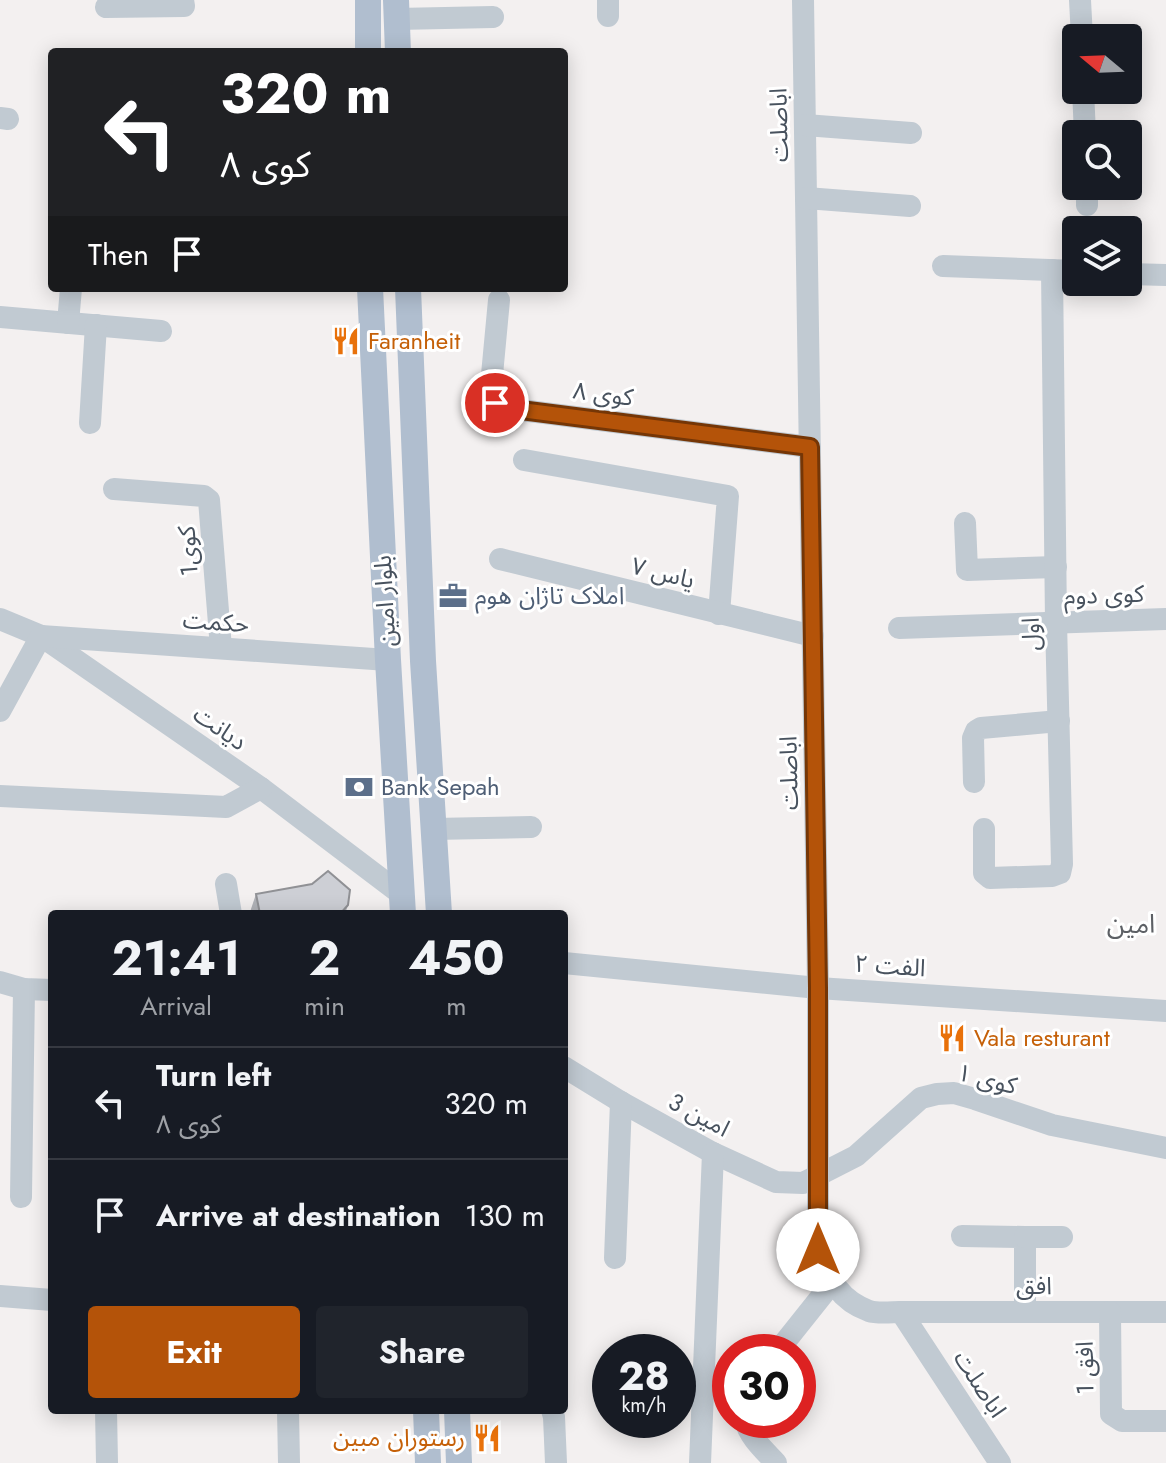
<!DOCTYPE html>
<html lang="en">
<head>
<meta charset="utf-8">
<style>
  :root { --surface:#171b24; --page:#20242c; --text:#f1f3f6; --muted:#9ea1a6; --line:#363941; --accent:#b45309 }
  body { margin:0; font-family:Jost,"Noto Sans Arabic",sans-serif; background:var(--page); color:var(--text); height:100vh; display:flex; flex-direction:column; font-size:30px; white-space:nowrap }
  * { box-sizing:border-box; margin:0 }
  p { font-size:26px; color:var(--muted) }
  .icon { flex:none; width:44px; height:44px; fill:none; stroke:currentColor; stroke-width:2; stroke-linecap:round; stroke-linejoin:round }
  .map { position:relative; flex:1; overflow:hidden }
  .sheet { position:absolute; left:48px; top:910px; width:520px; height:504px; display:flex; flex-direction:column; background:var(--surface); border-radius:8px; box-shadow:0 4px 20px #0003 }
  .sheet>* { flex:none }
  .hud { position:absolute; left:48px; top:48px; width:520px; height:244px; border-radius:8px; box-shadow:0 4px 20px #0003; background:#202124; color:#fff; overflow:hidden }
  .needle { width:52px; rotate:289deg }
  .buttons { position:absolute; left:1062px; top:24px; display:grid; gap:16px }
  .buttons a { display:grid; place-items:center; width:80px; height:80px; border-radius:8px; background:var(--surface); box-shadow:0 4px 20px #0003; font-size:40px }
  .speed { position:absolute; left:592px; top:1334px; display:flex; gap:16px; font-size:40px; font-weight:700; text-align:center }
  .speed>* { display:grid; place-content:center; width:104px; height:104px; border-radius:50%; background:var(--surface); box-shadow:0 4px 20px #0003; line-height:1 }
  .speed small { font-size:20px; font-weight:400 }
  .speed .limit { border:12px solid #d22; background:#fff; color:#111 }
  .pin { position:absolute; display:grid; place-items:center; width:68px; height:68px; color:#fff; margin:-34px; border:4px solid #fff; border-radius:50%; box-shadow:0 2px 8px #0007 }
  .me { position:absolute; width:88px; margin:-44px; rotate:0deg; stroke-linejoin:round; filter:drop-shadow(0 0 6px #0008) }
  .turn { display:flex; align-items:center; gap:28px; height:168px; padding:0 40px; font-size:36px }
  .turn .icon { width:104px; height:104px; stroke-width:2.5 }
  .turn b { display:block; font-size:56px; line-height:68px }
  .then { display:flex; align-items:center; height:76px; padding:0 40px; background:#0003; gap:16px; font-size:30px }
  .eta { display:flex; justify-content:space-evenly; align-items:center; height:136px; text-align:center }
  .eta b { font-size:48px; font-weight:700; line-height:56px }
  .action { display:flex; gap:16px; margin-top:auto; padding:16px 40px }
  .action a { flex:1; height:92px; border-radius:8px; background:var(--accent); color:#fff; font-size:32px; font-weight:700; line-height:92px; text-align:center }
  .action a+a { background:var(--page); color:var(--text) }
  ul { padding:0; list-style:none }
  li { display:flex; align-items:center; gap:24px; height:112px; padding:0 40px; border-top:2px solid var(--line) }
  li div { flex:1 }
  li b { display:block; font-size:30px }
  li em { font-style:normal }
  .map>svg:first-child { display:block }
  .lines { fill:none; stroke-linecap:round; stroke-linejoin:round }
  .minor { stroke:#c1cad2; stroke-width:22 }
  .major { stroke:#b0becf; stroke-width:26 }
  .wall { fill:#b0b2b7 }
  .building { fill:#cdcfd5; stroke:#909195; stroke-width:2 }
  .route-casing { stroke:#753606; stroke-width:20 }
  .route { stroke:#b45309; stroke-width:14 }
  .labels { text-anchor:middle; stroke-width:6; stroke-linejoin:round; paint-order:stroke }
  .street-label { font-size:24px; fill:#48525e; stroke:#fff }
  .food-label { font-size:24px; fill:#c56008; stroke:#fff; text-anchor:start }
  .service-label { font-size:24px; fill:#4e5e75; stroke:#fff; text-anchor:start }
  .neighbourhood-label { font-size:26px; fill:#5d6065; stroke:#fff }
</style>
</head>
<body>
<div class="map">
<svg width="1166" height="1463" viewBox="0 0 1166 1463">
  <rect width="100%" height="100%" fill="#f3f0f0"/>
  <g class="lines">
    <g class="minor">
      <path d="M803,0L818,988V1250C830,1278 837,1299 869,1311C878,1314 892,1312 901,1312L1000,1463"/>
      <path d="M1080,0L1082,38"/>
      <path d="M106,7L184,6L183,0"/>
      <path d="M608,16V0"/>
      <path d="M397,19L493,17"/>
      <path d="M1083,90L1085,134"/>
      <path d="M0,118L8,119"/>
      <path d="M805,125L911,133"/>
      <path d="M1087,186V205"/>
      <path d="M806,198L910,206"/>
      <path d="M943,266L1076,271"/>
      <path d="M1128,274L1166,275"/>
      <path d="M499,300L490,396L495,403L505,408L810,447"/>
      <path d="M0,317L161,331"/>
      <path d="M68,323L71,288"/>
      <path d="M90,423L96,325"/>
      <path d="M524,460L728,496L719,614"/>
      <path d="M114,489L204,496L209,500L221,648"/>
      <path d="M965,523L967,570L1056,567"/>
      <path d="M500,559L813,636"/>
      <path d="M0,619L41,636L261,788L401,894"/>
      <path d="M899,628L1166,619"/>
      <path d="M0,711L41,636L388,660"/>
      <path d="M974,782L973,738L976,731L981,728L1059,721"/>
      <path d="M0,796L226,807L261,788"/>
      <path d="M434,829L531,827"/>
      <path d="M984,829V873L990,878L1052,876L1060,873L1062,864L1056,622L1052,270"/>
      <path d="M226,884L231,914"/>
      <path d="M564,963L818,988L1166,1011"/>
      <path d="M0,982L24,989L52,990"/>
      <path d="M564,1067L621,1102L713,1153L776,1182L803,1183L856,1156L921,1098L937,1094L954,1093L975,1099L1052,1125L1166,1148"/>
      <path d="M21,1197L24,989"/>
      <path d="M962,1236L1025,1237V1312"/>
      <path d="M1025,1237H1062"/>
      <path d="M615,1258L621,1102"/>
      <path d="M0,1296L52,1300"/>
      <path d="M901,1312H1166"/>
      <path d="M1110,1312L1111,1414L1122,1421H1166"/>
      <path d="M777,1352L832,1283"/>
      <path d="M106,1410L107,1463"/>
      <path d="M288,1410L289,1463"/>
      <path d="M552,1410L554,1417L556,1463"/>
      <path d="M745,1420C749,1437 764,1450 776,1463"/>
      <path d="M700,1463L713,1153"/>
    </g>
    <g class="major">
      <path d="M368,0V52"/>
      <path d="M396,0L398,52"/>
      <path d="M370,288L388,660L403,914"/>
      <path d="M408,288L423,661L439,914"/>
      <path d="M426,1410L428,1463"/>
      <path d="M457,1410L459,1463"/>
    </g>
  </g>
  <path class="wall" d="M256,894L348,905L345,914H250V912Z"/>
  <path class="building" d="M328,871L350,890L348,905L340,914H260L256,894L312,884Z"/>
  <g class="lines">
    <defs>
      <path id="route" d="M495,403L505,408L810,447L818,988V1250"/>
    </defs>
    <use href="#route" class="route-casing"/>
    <use href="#route" class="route"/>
  </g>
  <defs>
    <symbol id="restaurant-bare" viewBox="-9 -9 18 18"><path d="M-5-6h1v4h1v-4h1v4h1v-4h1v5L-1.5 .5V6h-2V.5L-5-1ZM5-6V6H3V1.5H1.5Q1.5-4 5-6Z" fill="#e8710a" stroke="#fff" stroke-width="2.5" paint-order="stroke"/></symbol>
    <symbol id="office-bare" viewBox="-9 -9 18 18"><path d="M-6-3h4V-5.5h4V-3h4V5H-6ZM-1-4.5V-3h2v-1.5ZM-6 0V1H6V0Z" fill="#5c6f8a" stroke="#fff" stroke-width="2.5" paint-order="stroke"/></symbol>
    <symbol id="bank-bare" viewBox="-9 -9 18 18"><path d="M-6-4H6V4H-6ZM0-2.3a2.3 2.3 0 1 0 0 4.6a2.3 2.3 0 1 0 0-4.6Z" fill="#5c6f8a" stroke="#fff" stroke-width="2.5" paint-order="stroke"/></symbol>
  </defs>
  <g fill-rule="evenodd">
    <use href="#restaurant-bare" x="326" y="321" width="40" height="40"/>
    <use href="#office-bare" x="433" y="576" width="40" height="40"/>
    <use href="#bank-bare" x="339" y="767" width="40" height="40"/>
    <use href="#restaurant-bare" x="932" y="1018" width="40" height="40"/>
    <use href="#restaurant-bare" x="467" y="1418" width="40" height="40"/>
  </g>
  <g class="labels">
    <g class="street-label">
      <text transform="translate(779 125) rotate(-91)" y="8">اباصلت</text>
      <text transform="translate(603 394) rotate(7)" y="8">کوی ۸</text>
      <text transform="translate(188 551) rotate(-94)" y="8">کوی1</text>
      <text transform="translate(663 573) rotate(14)" y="8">یاس ۷</text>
      <text transform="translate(1104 595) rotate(-2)" y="8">کوی دوم</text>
      <text transform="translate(385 601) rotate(-93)" y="8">بلوار امین</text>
      <text transform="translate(216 622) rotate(4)" y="8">حکمت</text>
      <text transform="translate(1031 634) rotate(-91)" y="8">اول</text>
      <text transform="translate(220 728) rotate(35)" y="8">دیانت</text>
      <text transform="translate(789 773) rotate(-91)" y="8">اباصلت</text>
      <text transform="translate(890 966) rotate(4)" y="8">الفت ۲</text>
      <text transform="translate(987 1079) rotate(14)" y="8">کوی ۱</text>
      <text transform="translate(699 1115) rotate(28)" y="8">امین 3</text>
      <text x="1034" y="1294">افق</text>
      <text transform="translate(1085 1368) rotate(-91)" y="8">افق 1</text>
      <text transform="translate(980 1384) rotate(57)" y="8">اباصلت</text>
    </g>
    <g class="food-label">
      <text x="368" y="349">Faranheit</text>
      <text x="974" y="1046">Vala resturant</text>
      <text x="465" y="1446" text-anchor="end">رستوران مبین</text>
    </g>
    <g class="service-label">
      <text x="475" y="604">املاک تاژان هوم</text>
      <text x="381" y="795">Bank Sepah</text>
    </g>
    <g class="neighbourhood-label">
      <text x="1131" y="933">امین</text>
    </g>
  </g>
</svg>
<div class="buttons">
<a><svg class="needle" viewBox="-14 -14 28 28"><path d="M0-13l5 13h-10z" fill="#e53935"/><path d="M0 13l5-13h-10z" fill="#9ea1a6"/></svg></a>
<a><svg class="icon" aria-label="search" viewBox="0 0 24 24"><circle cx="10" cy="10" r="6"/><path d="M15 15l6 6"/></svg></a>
<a><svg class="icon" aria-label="layers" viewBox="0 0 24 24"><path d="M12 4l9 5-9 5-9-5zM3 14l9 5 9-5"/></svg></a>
</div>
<div class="speed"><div>28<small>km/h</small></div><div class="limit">30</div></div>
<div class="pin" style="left:495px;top:403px;background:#d93025"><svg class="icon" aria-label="arrive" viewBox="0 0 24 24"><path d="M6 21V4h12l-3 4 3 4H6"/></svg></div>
<svg class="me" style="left:818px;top:1250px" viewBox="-20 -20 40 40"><circle r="19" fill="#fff"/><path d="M0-13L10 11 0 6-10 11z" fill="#b45309"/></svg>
<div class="hud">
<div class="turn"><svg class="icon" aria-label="left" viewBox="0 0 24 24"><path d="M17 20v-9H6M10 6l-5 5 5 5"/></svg><div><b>320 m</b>کوی ۸</div></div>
<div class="then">Then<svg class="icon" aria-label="arrive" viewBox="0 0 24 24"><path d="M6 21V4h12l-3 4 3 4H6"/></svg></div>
</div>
<section class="sheet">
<div class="eta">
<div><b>21:41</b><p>Arrival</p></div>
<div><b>2</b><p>min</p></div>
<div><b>450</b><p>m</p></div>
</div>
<ul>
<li><svg class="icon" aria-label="left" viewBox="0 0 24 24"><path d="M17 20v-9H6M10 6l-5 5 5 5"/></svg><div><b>Turn left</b><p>کوی ۸</p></div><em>320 m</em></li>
<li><svg class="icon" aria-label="arrive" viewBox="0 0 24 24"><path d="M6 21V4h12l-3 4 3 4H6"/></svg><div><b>Arrive at destination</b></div><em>130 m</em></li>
</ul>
<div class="action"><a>Exit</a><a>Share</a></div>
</section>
</div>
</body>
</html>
